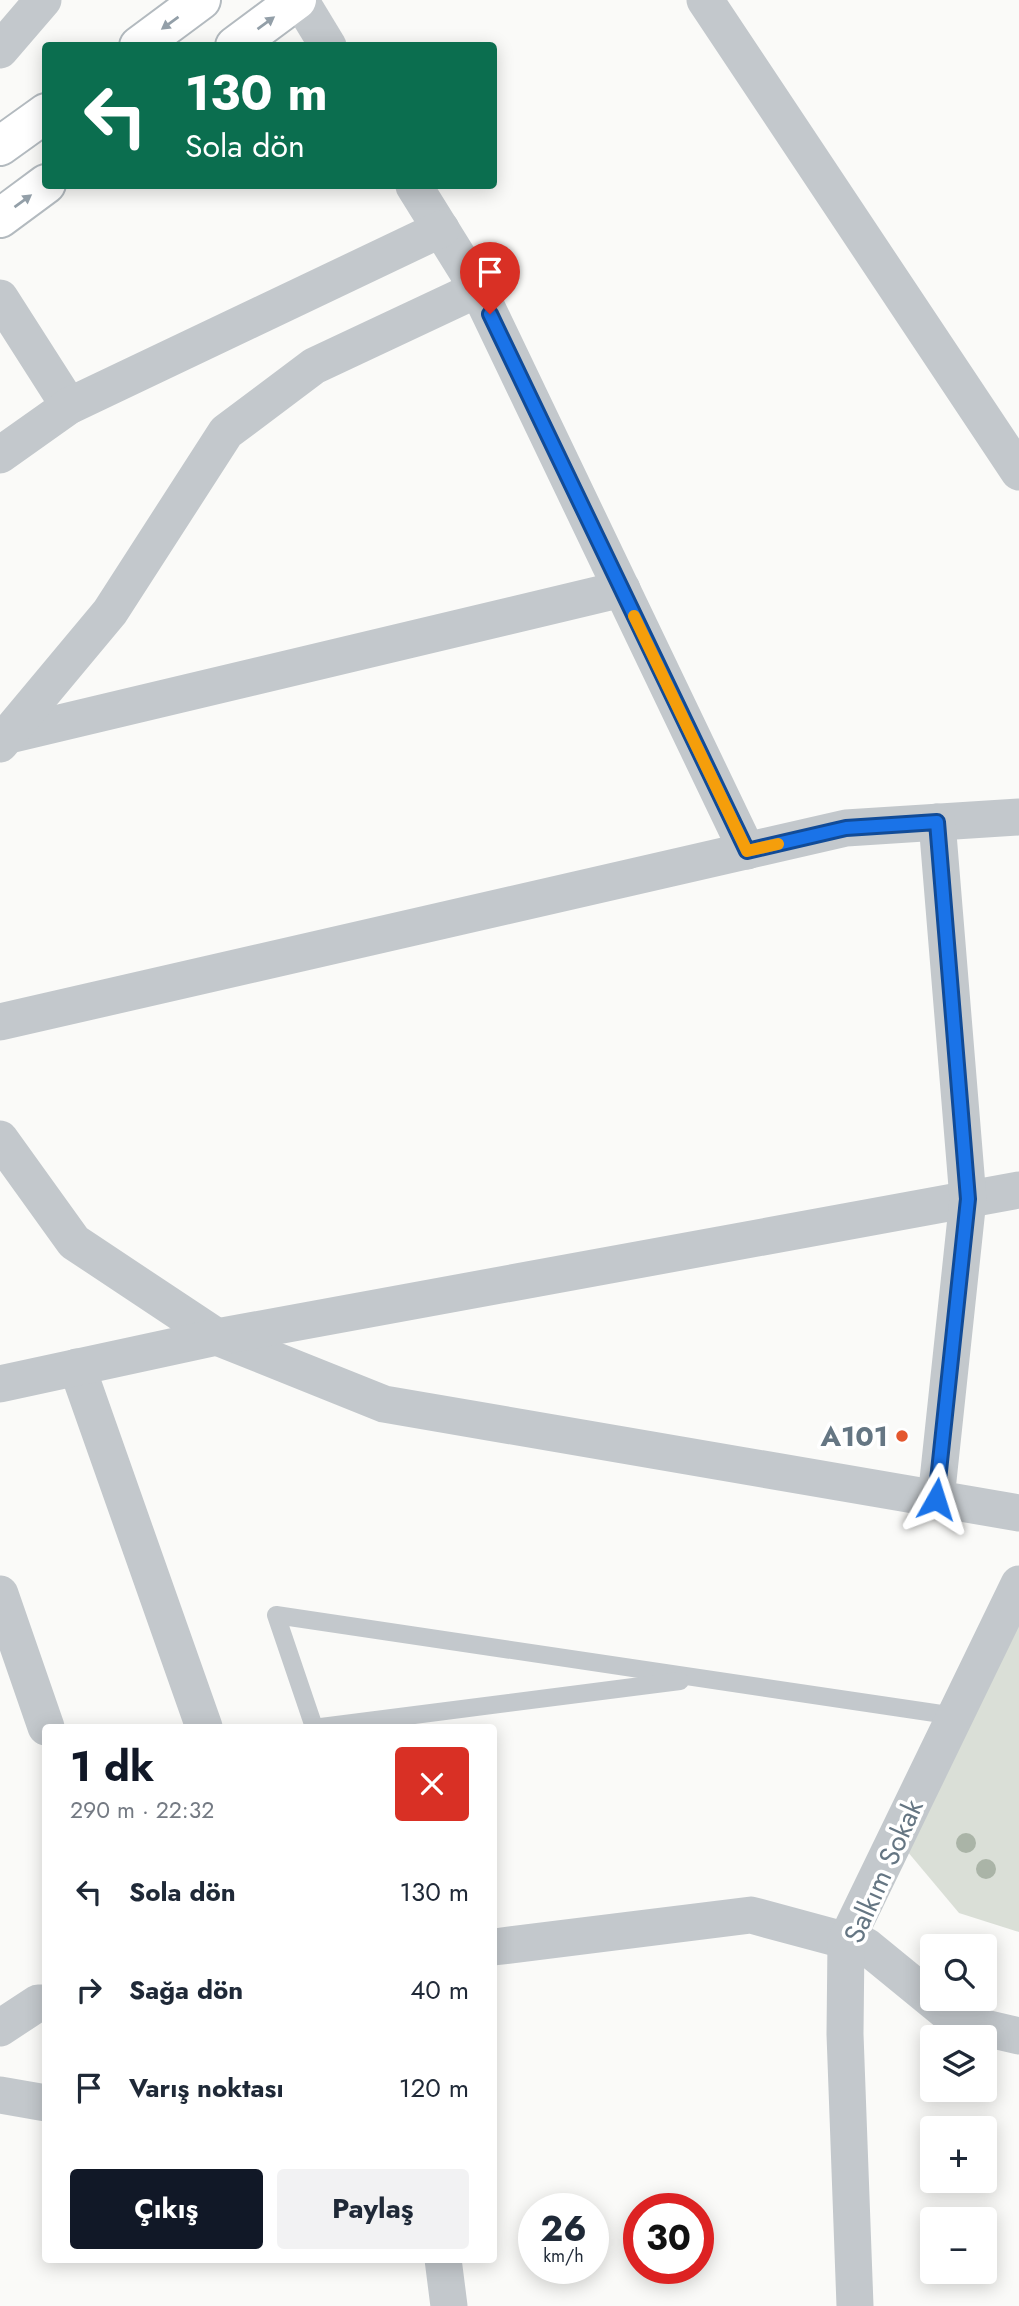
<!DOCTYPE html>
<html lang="tr">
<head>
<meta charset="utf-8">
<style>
  :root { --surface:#fff; --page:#f2f2f3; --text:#1f2937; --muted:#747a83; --accent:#111827 }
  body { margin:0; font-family:Jost,sans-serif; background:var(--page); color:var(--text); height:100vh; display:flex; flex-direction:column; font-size:26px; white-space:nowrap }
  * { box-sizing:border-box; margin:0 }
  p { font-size:23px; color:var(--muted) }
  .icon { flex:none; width:38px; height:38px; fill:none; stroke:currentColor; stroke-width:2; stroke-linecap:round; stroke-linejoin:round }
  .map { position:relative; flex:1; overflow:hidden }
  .panel { position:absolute; left:42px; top:1724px; width:455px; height:539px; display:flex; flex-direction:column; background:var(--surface); border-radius:7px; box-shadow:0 4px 18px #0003 }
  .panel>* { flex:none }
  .guide { position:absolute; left:42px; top:42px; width:455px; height:147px; border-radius:7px; box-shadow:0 4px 18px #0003; background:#0b6e4f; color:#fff; overflow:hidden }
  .controls { position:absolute; left:920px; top:1934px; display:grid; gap:14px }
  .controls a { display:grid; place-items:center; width:77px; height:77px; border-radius:7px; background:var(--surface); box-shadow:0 4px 18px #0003; font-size:35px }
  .speed { position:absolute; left:518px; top:2193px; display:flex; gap:14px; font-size:35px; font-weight:700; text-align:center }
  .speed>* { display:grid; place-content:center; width:91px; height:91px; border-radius:50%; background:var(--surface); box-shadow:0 4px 18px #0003; line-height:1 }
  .speed small { font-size:18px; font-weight:400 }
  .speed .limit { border:10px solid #d22; background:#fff; color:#111 }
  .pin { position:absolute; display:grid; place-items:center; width:60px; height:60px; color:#fff; margin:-72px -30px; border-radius:50% 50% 50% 0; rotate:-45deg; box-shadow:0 0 7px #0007 }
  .pin .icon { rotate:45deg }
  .me { position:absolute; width:77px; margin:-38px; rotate:6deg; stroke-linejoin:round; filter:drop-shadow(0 0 5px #0008) }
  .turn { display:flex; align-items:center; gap:24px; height:147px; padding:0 28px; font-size:32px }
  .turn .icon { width:91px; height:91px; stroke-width:2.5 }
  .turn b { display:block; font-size:49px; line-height:60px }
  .round { display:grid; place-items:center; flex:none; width:74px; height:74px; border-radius:7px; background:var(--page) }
  .head { display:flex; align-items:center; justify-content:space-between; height:119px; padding:0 28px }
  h1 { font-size:42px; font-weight:700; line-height:52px; color:var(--accent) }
  .button { display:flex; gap:14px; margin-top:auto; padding:14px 28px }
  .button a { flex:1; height:80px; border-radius:7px; background:var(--accent); color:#fff; font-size:28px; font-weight:700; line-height:80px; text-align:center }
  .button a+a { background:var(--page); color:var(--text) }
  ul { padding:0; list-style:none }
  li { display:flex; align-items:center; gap:21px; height:98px; padding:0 28px }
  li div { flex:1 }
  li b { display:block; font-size:26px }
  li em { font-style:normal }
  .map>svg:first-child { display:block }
  .green { fill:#dadfd7 }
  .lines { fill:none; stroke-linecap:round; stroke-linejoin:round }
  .secondary-casing { stroke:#b3babf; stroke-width:42 }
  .service { stroke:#c3c8cc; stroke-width:18 }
  .minor { stroke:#c3c8cc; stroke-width:37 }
  .secondary { stroke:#fff; stroke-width:38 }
  .tree { fill:#aab4a7 }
  .oneway { fill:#939fa8 }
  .route-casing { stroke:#114b97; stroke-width:18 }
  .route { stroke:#1a73e8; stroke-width:12 }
  .slow { stroke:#f59e0b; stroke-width:12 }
  .poi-dot { fill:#e4572e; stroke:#fff; stroke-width:2.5 }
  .labels { text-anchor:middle; stroke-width:7; stroke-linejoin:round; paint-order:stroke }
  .poi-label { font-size:28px; font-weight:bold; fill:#657683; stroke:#fff; text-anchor:end }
  .street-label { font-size:28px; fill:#657683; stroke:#fff }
</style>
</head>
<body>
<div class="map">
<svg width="1019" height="2306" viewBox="0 0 1019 2306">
  <rect width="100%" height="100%" fill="#fafaf8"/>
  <path class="green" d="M1019,1625V1932L959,1913L907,1851Z"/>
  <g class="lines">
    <defs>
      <g id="secondary">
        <path d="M139,46L201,0"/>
        <path d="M235,46L297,0"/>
        <path d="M0,146L46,113"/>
        <path d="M0,218L46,184"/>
      </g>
    </defs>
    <use href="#secondary" class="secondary-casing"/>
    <g class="service">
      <path d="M314,1727L276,1615L955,1716"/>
      <path d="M321,1727L680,1681"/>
    </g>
    <g class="minor">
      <path d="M300,0L328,46"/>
      <path d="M705,0L1019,472"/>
      <path d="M0,50L43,0"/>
      <path d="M414,186L478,289L747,851"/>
      <path d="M0,298L69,406"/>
      <path d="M0,455L69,406L441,229"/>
      <path d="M5,736L622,589"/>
      <path d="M0,744L110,612L226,432L314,366L478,289"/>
      <path d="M0,1022L846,828L1019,817"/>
      <path d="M0,1139L74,1242L217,1337L384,1404L1019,1513"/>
      <path d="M77,1367L204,1727"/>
      <path d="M0,1384L217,1337L1019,1190"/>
      <path d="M936,1499L968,1199L937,822"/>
      <path d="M0,1594L46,1727"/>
      <path d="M494,1947L751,1915L866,1946L959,2022L1019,2036"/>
      <path d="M0,2028L38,2003H46"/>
      <path d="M0,2095L46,2103"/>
      <path d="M443,2259L449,2306"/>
      <path d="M855,2306L845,2034L846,1941L1019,1584"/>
    </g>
    <use href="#secondary" class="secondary"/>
  </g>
  <g class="tree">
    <circle cx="966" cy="1843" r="10"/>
    <circle cx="986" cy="1869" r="10"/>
  </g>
  <defs><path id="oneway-solid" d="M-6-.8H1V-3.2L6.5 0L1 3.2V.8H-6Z" transform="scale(1.75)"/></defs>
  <g class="oneway">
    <use href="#oneway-solid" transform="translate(170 23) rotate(144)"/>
    <use href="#oneway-solid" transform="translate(266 23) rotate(-36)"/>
    <use href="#oneway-solid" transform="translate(23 201) rotate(-36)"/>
  </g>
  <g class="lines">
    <defs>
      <path id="route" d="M490,314L747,851L846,828L937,822L968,1199L936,1499"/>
    </defs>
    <use href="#route" class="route-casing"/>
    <use href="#route" class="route"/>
    <path class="slow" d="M634,616L747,851L778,844"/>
  </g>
  <circle class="poi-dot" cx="902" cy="1436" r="7"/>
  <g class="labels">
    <g class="poi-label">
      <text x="888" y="1446">A101</text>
    </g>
    <g class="street-label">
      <text transform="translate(883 1871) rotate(-66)" y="10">Salkım Sokak</text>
    </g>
  </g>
</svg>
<div class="controls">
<a><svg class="icon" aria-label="search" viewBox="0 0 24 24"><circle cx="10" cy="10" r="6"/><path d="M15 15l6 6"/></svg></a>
<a><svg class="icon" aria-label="layers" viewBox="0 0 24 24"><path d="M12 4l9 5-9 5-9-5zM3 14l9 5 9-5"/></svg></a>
<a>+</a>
<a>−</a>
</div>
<div class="speed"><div>26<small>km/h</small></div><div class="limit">30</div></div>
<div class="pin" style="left:490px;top:314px;background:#d93025"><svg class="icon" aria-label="arrive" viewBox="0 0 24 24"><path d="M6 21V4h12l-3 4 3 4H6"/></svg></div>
<svg class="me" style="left:936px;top:1499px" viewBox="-20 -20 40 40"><path d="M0-17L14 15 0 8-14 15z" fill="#1a73e8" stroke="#fff" stroke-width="4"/></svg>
<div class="guide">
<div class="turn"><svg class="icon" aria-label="left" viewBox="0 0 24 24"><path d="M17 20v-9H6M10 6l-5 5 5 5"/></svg><div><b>130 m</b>Sola dön</div></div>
</div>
<section class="panel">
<div class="head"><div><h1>1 dk</h1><p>290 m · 22:32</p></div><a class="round" style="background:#d93025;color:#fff"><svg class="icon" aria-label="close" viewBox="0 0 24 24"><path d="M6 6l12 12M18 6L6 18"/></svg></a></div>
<ul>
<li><svg class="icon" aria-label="left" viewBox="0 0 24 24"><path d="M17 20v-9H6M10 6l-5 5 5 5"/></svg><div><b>Sola dön</b></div><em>130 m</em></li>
<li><svg class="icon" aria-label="right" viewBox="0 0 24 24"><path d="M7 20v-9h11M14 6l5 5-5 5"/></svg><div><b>Sağa dön</b></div><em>40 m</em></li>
<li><svg class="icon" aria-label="arrive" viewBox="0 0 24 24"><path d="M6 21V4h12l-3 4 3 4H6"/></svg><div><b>Varış noktası</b></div><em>120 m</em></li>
</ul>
<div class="button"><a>Çıkış</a><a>Paylaş</a></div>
</section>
</div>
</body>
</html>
